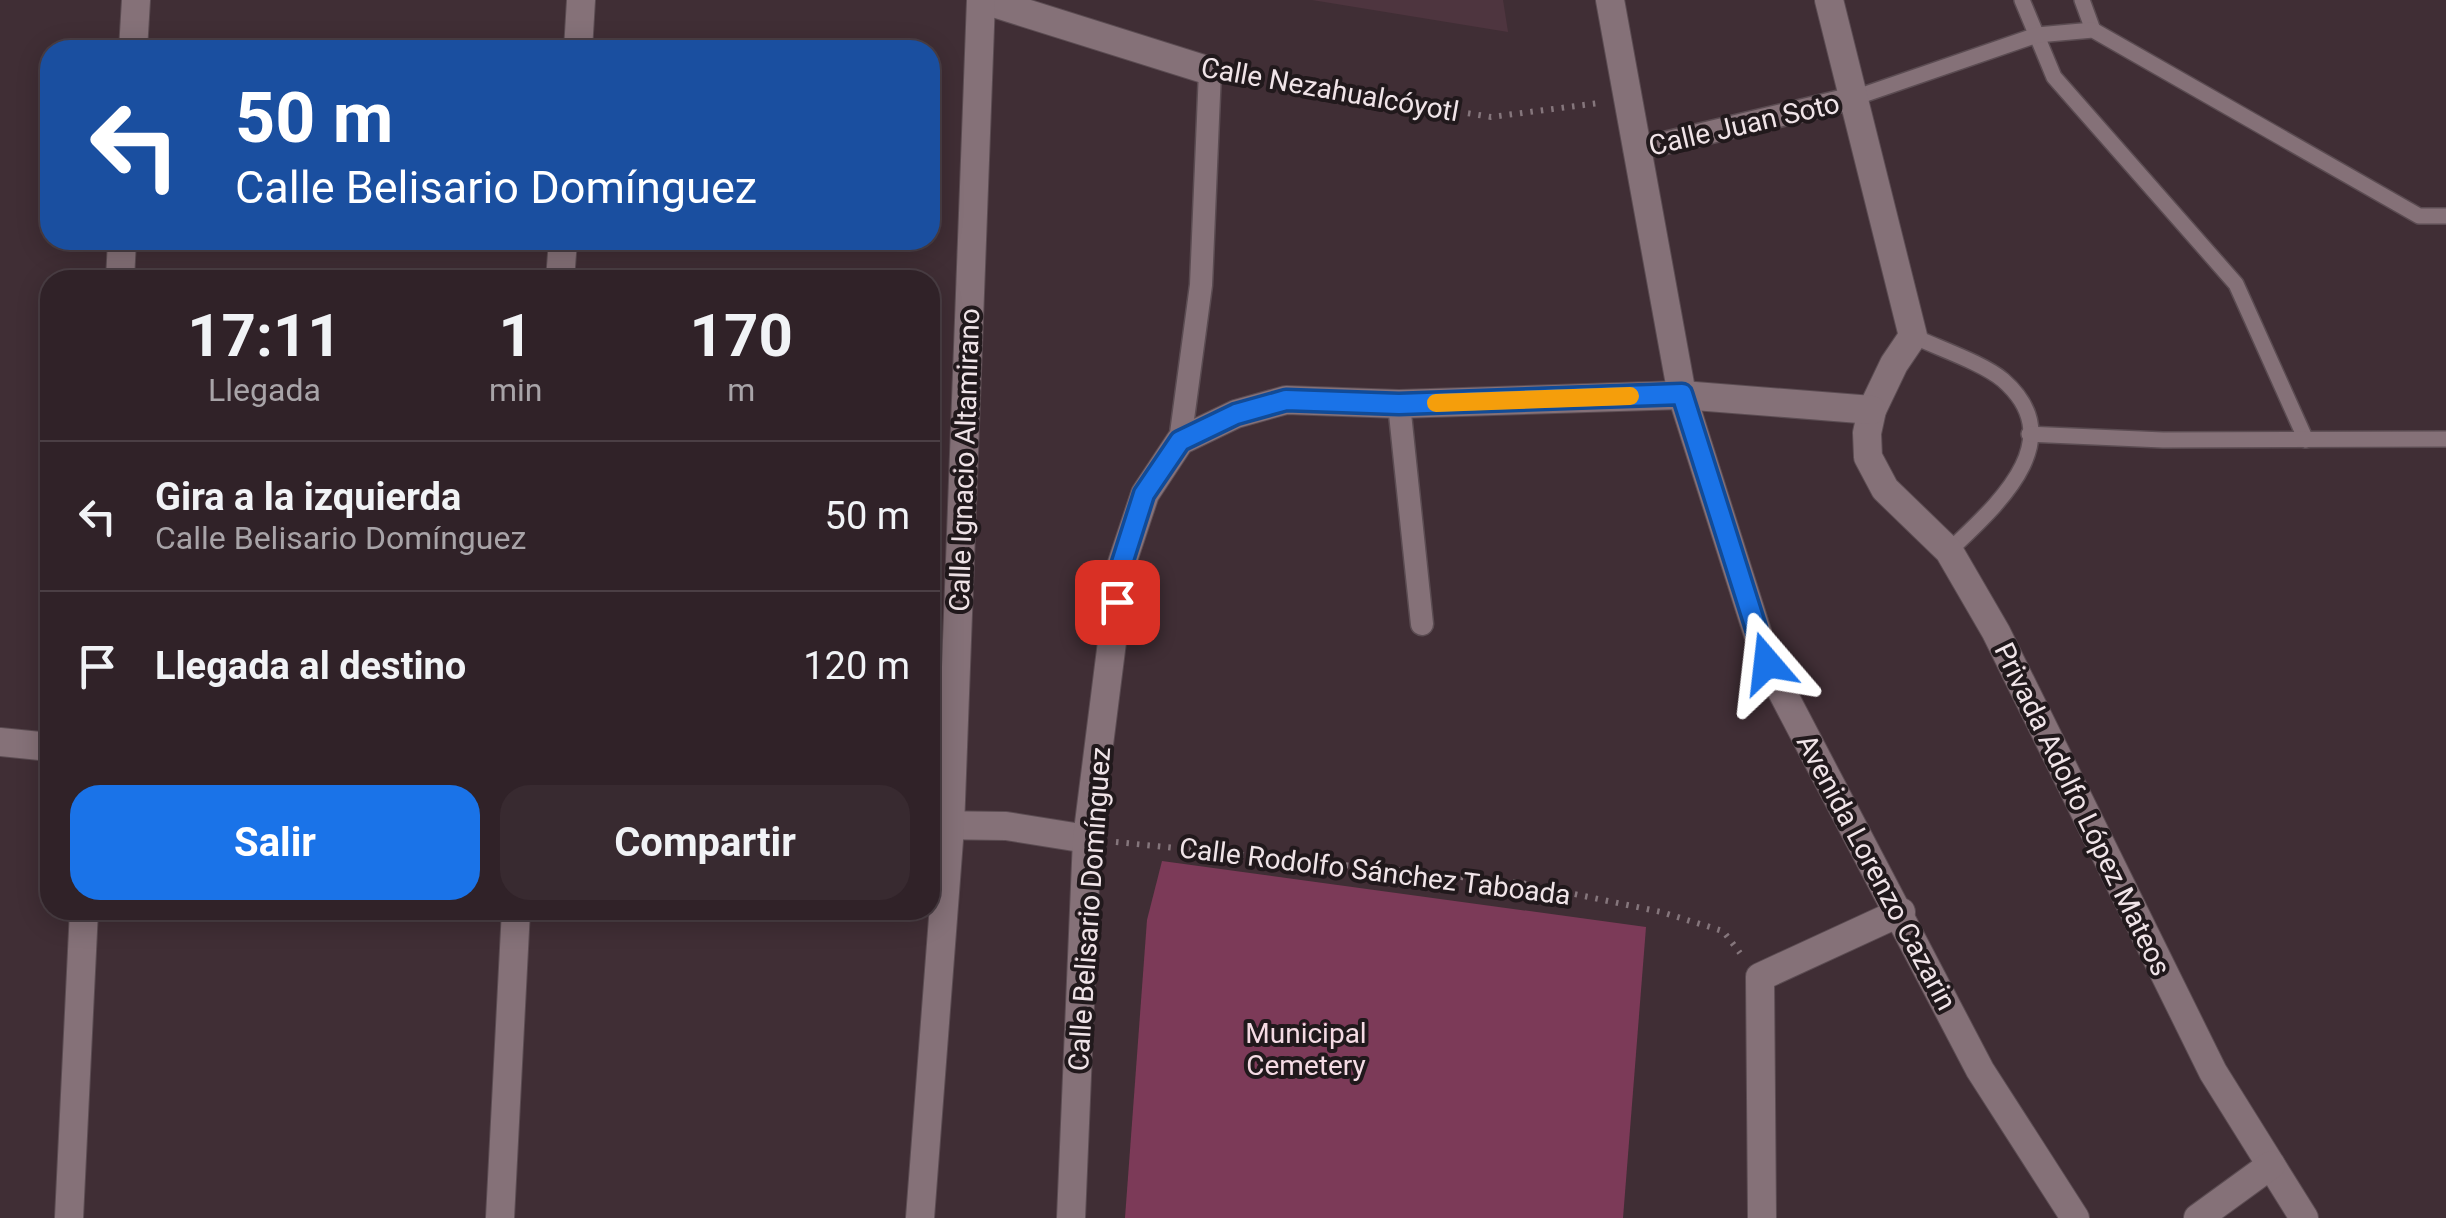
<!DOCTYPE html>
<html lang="es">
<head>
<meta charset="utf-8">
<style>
  :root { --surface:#302228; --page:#382a30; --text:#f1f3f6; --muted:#a8a4a8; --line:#4b3f45; --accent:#1a73e8 }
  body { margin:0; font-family:Roboto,sans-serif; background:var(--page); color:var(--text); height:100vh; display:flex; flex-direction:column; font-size:38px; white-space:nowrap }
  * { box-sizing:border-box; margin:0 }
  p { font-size:32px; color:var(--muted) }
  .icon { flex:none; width:55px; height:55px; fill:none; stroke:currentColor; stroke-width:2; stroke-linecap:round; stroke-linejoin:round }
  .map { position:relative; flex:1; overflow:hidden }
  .sheet { position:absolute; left:40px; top:270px; width:900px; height:650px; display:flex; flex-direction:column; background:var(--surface); border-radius:30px; box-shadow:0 5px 25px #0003,0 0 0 2px var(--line) }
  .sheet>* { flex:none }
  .banner { position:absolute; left:40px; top:40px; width:900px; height:210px; border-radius:30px; box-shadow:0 5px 25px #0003,0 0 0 2px var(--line); background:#1a4fa0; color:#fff; overflow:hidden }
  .pin { position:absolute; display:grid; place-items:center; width:85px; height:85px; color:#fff; margin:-42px; border-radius:20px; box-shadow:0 5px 15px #0006 }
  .me { position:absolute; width:110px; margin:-55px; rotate:343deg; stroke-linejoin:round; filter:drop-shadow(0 0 8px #0008) }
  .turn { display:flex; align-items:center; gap:35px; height:210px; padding:0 30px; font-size:45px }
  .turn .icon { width:130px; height:130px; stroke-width:2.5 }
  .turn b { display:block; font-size:70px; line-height:85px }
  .eta { display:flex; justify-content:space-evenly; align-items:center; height:170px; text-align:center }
  .eta b { font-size:60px; font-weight:700; line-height:70px }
  .button { display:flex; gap:20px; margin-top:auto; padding:20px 30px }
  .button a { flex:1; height:115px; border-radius:30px; background:var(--accent); color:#fff; font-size:40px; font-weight:700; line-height:115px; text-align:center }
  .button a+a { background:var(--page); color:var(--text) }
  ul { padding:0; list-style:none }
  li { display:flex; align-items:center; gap:30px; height:150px; padding:0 30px; border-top:2px solid var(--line) }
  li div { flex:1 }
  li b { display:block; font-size:38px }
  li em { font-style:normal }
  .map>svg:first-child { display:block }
  .built { fill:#4e353f }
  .green { fill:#7c3a58 }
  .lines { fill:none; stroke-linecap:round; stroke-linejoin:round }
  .service-casing { stroke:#5b4c52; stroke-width:18 }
  .pedestrian-casing { stroke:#5b4c52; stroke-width:25 }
  .minor-casing { stroke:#5b4c52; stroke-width:30 }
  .tertiary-casing { stroke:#5b4c52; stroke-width:30 }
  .path { stroke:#85767c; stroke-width:6; stroke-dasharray:2.5 8; stroke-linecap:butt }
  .service { stroke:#857178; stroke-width:15 }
  .pedestrian { stroke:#857178; stroke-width:22 }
  .minor { stroke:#857178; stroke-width:28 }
  .tertiary { stroke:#857178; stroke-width:28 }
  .route-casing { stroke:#114b97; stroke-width:25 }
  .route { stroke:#1a73e8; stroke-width:18 }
  .slow { stroke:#f59e0b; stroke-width:18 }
  .labels { text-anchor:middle; stroke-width:8; stroke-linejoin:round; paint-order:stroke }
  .street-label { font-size:28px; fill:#f0e4e8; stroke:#21191c }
  .park-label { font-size:28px; fill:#f5dbe4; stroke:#21191c }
</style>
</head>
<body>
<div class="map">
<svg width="2446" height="1218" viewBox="0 0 2446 1218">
  <rect width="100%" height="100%" fill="#402e35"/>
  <path class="built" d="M1312,0H1503L1508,32Z"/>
  <path class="green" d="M1162,861L1646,927L1623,1218H1125L1147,920Z"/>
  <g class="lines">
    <defs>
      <g id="service">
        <path d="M2022,0L2054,77L2236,284L2306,440"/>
        <path d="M2082,0L2093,30"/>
        <path d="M1854,98L2037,35L2093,30L2419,216H2446"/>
        <path d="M1913,336C1938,348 1983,363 2003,380C2074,442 1992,509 1949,551"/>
        <path d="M2029,434L2163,440L2446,439"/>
      </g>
      <g id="pedestrian">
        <path d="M1635,150L1854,98"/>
        <path d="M1399,404L1422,624"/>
        <path d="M1180,441L1201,285L1210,71"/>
      </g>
      <g id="minor">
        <path d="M984,0L1210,71"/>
        <path d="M1829,0L1913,336L1894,364L1872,410L1867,433L1868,457L1885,489L1949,551L1996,632L2213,1072L2304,1218"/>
        <path d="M133,50L136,0"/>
        <path d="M578,50L581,0"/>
        <path d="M120,280L122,240"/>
        <path d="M560,280L563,240"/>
        <path d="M1682,395L1767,663L1980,1070L2075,1218"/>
        <path d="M0,742L50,747"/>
        <path d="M930,825L1006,826L1087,839"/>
        <path d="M69,1218L84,910"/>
        <path d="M500,1218L516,910"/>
        <path d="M920,1218L950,827L981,0"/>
        <path d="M1762,1218L1760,977L1901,912"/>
        <path d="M2198,1218L2271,1165"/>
      </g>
      <g id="tertiary">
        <path d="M1610,0L1682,395"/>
        <path d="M1071,1218L1087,839L1122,563L1145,494L1180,441L1236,414L1286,400L1399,404L1682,395L1872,410"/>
      </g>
    </defs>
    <use href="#service" class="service-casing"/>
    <use href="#pedestrian" class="pedestrian-casing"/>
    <use href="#minor" class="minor-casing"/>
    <use href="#tertiary" class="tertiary-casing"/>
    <g class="path">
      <path d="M1240,76L1491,117L1599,103"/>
      <path d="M1116,842L1521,883L1661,912L1723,931L1740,953"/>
    </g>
    <use href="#service" class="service"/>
    <use href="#pedestrian" class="pedestrian"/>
    <use href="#minor" class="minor"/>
    <use href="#tertiary" class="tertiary"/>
  </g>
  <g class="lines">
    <defs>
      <path id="route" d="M1117,602L1122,563L1144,494L1180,441L1236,414L1286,400L1399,404L1682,394L1767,663"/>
    </defs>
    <use href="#route" class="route-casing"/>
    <use href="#route" class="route"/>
    <path class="slow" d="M1436,403L1630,396"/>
  </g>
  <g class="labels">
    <g class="street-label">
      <text transform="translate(1330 89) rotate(10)" y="10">Calle Nezahualcóyotl</text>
      <text transform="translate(1744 124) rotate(-13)" y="10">Calle Juan Soto</text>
      <text transform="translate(964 460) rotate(-88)" y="10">Calle Ignacio Altamirano</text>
      <text transform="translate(2083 809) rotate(64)" y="10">Privada Adolfo López Mateos</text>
      <text transform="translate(1375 871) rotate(7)" y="10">Calle Rodolfo Sánchez Taboada</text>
      <text transform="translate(1877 872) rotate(62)" y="10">Avenida Lorenzo Cazarin</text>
      <text transform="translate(1089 909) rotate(-86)" y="10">Calle Belisario Domínguez</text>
    </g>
    <g class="park-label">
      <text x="1306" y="1043">Municipal<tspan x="1306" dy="32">Cemetery</tspan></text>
    </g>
  </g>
</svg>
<div class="pin" style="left:1117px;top:602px;background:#d93025"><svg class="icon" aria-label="arrive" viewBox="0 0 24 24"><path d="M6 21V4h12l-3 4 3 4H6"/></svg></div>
<svg class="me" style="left:1767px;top:663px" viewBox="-20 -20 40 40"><path d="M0-17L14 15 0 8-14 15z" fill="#1a73e8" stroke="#fff" stroke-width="4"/></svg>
<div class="banner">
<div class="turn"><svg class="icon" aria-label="left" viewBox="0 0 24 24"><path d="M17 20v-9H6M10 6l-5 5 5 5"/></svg><div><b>50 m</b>Calle Belisario Domínguez</div></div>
</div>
<section class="sheet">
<div class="eta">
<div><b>17:11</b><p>Llegada</p></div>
<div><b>1</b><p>min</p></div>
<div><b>170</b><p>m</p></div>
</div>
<ul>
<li><svg class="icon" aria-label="left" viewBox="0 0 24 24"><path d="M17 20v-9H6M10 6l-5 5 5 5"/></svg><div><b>Gira a la izquierda</b><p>Calle Belisario Domínguez</p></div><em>50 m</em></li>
<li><svg class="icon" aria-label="arrive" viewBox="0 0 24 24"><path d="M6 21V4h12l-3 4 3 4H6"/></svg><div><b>Llegada al destino</b></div><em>120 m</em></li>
</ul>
<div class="button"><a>Salir</a><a>Compartir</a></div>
</section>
</div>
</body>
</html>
